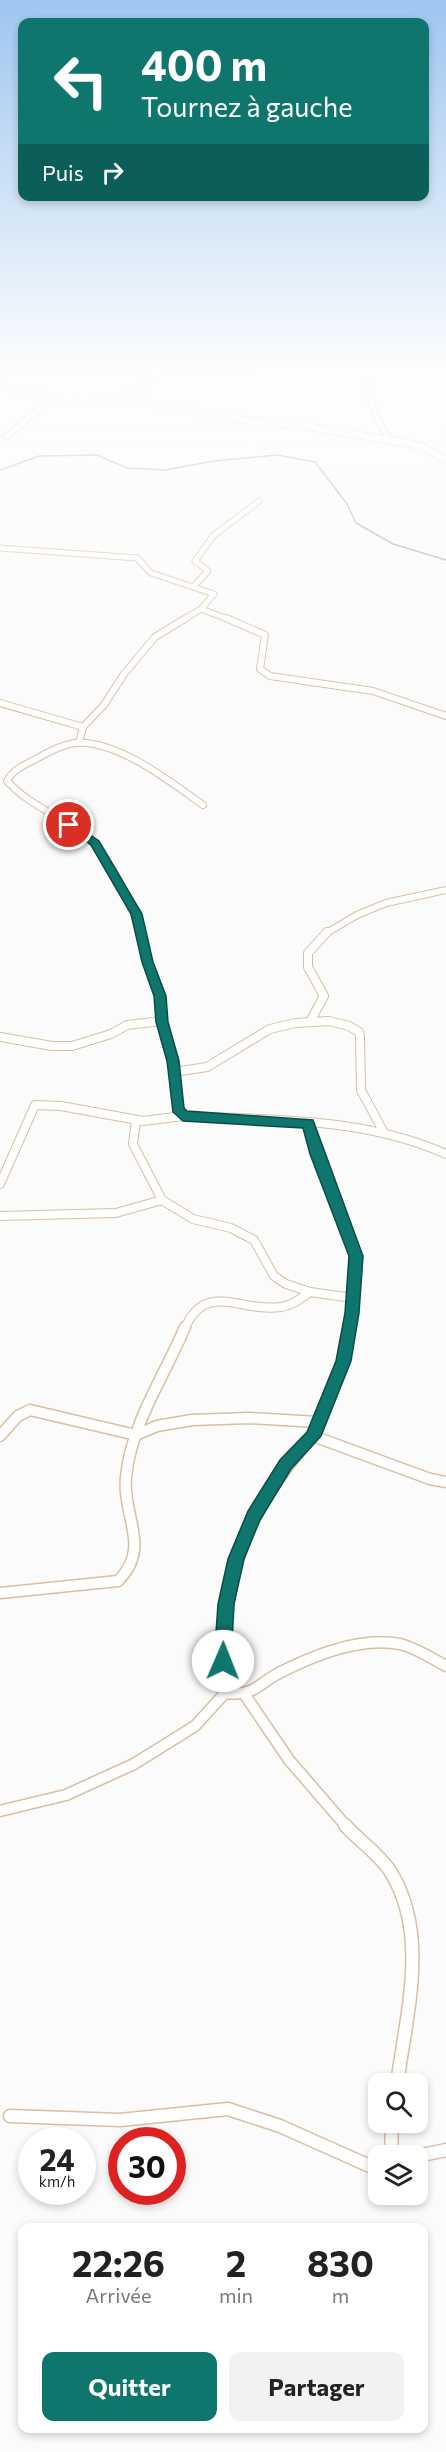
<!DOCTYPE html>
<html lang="fr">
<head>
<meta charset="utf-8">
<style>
  :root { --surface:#fff; --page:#f2f2f2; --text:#222; --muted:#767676; --accent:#0f766e }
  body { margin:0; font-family:Commissioner,sans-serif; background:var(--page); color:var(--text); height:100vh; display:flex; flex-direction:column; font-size:22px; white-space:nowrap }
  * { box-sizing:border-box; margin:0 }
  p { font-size:20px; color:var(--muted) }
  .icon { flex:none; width:33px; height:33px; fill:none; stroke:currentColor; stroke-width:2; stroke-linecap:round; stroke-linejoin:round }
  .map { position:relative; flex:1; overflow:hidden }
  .details { position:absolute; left:18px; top:2223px; width:410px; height:210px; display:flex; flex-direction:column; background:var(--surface); border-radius:12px; box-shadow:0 3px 9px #0003 }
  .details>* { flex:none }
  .guide { position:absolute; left:18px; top:18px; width:411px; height:183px; border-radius:12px; box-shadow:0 3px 9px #0003; background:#0f766e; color:#fff; overflow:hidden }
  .buttons { position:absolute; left:368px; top:2073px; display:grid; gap:12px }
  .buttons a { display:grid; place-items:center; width:60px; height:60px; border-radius:12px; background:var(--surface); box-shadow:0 3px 9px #0003; font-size:30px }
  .speed { position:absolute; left:18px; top:2127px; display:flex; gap:12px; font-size:30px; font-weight:700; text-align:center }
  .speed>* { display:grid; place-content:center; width:78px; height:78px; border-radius:50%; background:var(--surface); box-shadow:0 3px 9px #0003; line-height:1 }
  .speed small { font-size:15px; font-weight:400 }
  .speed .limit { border:9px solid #d22; background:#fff; color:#111 }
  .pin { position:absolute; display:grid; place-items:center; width:51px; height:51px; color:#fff; margin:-26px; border:3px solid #fff; border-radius:50%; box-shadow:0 2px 6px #0007 }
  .me { position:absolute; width:66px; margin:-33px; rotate:1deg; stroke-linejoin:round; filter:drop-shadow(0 0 4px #0008) }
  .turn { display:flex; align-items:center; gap:21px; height:126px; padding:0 24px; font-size:27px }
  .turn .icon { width:78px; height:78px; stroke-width:2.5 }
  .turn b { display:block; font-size:42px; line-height:51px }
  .then { display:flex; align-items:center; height:57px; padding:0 24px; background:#0003; gap:12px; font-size:22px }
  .eta { display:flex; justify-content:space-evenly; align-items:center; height:102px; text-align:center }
  .eta b { font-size:36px; font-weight:700; line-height:42px }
  .action { display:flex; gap:12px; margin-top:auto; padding:12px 24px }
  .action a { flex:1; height:69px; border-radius:12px; background:var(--accent); color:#fff; font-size:24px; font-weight:700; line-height:69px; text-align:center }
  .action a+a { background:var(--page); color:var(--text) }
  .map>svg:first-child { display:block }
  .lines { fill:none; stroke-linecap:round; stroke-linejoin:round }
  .stream { stroke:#a2aabb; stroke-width:1.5 }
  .street-far4-casing { stroke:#d8bfa2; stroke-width:7 }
  .street-far3-casing { stroke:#d8bfa2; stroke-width:8 }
  .street-far2-casing { stroke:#d8bfa2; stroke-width:10 }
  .street-far1-casing { stroke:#d8bfa2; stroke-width:13 }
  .street-casing { stroke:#d8bfa2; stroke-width:15 }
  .secondary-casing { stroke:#d8bfa2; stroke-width:8 }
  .street-far4 { stroke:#fff; stroke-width:5 }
  .street-far3 { stroke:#fff; stroke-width:6 }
  .street-far2 { stroke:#fff; stroke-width:8 }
  .street-far1 { stroke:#fff; stroke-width:10 }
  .street { stroke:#fff; stroke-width:12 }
  .secondary { stroke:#fff; stroke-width:7 }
  .route { fill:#0f766e; stroke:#0a4d48; stroke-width:1.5 }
</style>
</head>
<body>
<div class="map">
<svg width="446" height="2452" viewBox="0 0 446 2452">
  <rect width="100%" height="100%" fill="#fbfbfb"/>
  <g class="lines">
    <path class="stream" d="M0,470L39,456L97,455L127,468L165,470L214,461L277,455L315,462L347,504L356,523L393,544L446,560"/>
    <defs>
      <g id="street-far4">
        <path d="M368,370C366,398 375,420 392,441"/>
        <path d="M120,402L156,370"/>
        <path d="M6,437L53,397"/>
        <path d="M0,548L137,558L151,573L214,594L201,609L183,620"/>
        <path d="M194,586L208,571L195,561L213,536L259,501"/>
        <path d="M201,609L230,620"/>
      </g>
      <g id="street-far3">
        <path d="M226,618L265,635L260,669L270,676L373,691L446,716"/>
        <path d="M0,703L83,727"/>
        <path d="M79,743L83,727L104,705L124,674L155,637L186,618"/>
        <path d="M140,934C134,906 107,850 83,834C58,815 29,805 7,781C13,769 25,765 36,759C48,752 61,745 75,743C116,739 171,782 203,805"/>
        <path d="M325,934L357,915L386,903L446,890"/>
      </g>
      <g id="street-far2">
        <path d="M140,932L147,962L160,996L162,1021L173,1061L175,1096L183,1116C272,1120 363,1117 446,1154"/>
        <path d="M311,1020L324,996L308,967V953L327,932"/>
        <path d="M0,1037L52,1046H72L111,1034L127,1025L162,1021"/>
        <path d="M174,1072L207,1067L270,1029L295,1023L329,1021L349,1026L359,1032L360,1037L361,1090L383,1131"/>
        <path d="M136,1121L133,1144L162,1200L193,1219L231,1228L254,1240L274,1276L286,1284L310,1292L353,1298"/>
        <path d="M308,1123L356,1256L350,1328"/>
        <path d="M0,1184L35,1105L61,1106L143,1121L183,1116"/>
        <path d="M0,1216L116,1213L162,1200"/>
        <path d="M185,1328C206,1280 241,1313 281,1307C292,1306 301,1298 310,1292"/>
      </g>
      <g id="street-far1">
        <path d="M0,1436L18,1416L30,1410L136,1435L157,1426L192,1420L249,1418L318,1422"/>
        <path d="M313,1436L344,1361L350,1327"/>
        <path d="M0,1593L118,1581C152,1547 122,1517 126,1477C131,1424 165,1375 185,1327"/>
        <path d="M225,1693C255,1696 255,1686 279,1673C314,1655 360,1636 400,1644C416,1648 431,1658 446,1666"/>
        <path d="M245,1695L289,1760L346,1826"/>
        <path d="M0,1811L66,1795L134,1764L195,1726L225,1693C221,1583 239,1519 313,1436L430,1479L446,1482"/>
      </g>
      <g id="street">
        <path d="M345,1825C358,1840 379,1854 390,1871C430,1934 406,2015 397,2084"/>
        <path d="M10,2116L120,2120L228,2109L280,2126L372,2167L378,2165"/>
        <path d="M391,2156L392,2122"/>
        <path d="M417,2156L446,2150"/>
      </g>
      <path id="secondary" d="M0,387L53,397L163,405L226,418L298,425L407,443L425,448L446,460"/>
    </defs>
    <use href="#street-far4" class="street-far4-casing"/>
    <use href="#street-far3" class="street-far3-casing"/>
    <use href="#street-far2" class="street-far2-casing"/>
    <use href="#street-far1" class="street-far1-casing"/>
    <use href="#street" class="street-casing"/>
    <use href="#secondary" class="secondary-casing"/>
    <use href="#street-far4" class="street-far4"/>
    <use href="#street-far3" class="street-far3"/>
    <use href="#street-far2" class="street-far2"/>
    <use href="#street-far1" class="street-far1"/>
    <use href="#street" class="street"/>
    <use href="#secondary" class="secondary"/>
  </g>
  <linearGradient id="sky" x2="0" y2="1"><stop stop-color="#9ec6f0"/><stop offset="0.52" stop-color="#fdfdfd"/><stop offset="1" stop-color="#fdfdfd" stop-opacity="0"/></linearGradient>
  <rect width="446" height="714" fill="url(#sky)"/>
  <path class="route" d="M65,823H73L99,841L142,914L153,962L166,996L168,1022L179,1061L184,1108L187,1111L313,1120L363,1256L359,1313L351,1361L321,1436L291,1469L260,1520L244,1559L234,1604L231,1661L229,1667L223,1669L217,1667L214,1661L218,1604L228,1559L248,1511L280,1460L307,1432L336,1361L345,1313L349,1256L310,1154L303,1128L183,1121L173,1112L167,1061L156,1022L154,996L142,962L131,914L91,845L65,827Z"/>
</svg>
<div class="buttons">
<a><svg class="icon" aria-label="search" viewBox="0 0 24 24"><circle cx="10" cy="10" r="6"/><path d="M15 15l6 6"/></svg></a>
<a><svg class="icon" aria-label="layers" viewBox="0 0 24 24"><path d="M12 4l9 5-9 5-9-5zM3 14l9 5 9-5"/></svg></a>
</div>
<div class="speed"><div>24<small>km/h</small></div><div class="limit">30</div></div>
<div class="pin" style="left:69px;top:825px;background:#d93025"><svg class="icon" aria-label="arrive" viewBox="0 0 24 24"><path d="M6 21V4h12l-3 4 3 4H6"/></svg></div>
<svg class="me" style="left:223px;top:1661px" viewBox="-20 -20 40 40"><circle r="19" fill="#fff"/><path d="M0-13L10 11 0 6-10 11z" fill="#0f766e"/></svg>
<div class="guide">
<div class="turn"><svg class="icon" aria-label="left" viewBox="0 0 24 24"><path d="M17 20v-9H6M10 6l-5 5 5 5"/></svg><div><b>400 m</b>Tournez à gauche</div></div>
<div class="then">Puis<svg class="icon" aria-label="right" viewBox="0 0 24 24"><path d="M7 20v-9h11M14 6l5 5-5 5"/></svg></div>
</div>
<section class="details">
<div class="eta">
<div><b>22:26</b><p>Arrivée</p></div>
<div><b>2</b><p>min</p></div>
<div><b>830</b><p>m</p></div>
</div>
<div class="action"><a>Quitter</a><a>Partager</a></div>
</section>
</div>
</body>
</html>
